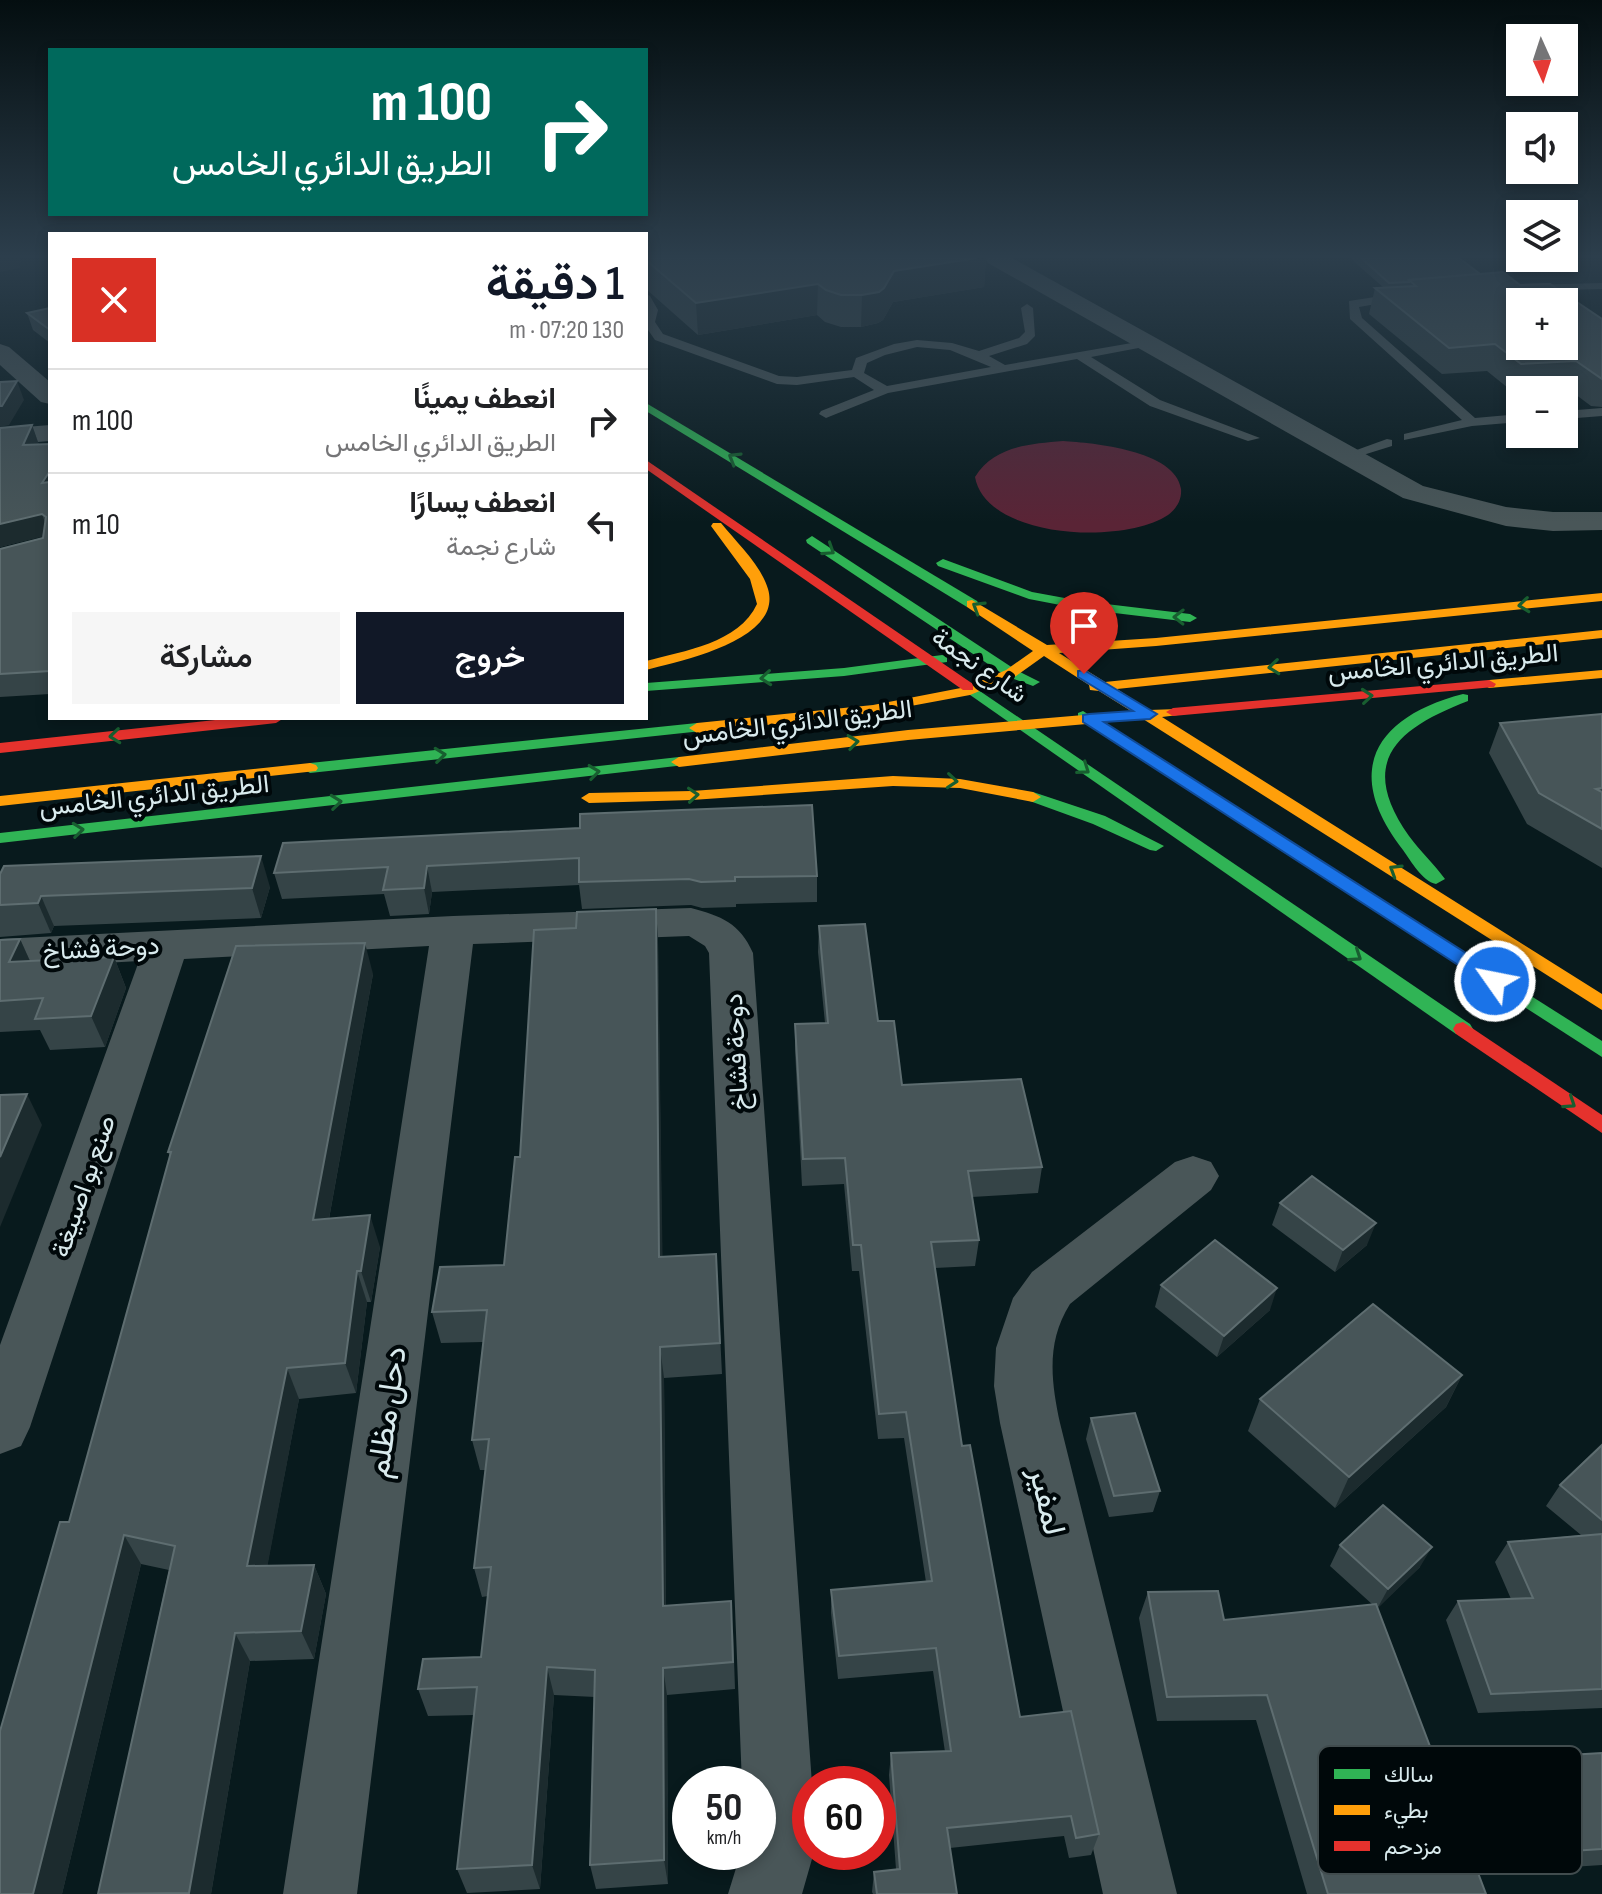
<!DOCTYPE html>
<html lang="ar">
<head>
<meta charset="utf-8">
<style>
  :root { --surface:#fff; --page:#f6f6f6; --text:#202124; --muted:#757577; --line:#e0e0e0; --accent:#111827 }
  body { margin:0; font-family:"Sofia Sans Condensed",Vazirmatn,sans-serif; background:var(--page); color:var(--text); direction:rtl; height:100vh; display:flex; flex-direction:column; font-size:30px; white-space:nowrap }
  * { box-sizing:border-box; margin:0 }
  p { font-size:26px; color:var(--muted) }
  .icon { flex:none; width:44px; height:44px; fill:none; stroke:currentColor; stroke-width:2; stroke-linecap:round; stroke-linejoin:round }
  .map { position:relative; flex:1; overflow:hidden; direction:ltr }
  .drawer { position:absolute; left:48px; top:232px; width:600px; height:488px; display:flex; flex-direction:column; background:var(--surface); border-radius:0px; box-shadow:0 4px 12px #0003; direction:rtl }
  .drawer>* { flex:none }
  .hud { position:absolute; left:48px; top:48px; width:600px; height:168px; border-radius:0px; box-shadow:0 4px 12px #0003; direction:rtl; background:#00695c; color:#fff; overflow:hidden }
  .needle { width:52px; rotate:177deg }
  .controls { position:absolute; left:1506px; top:24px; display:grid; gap:16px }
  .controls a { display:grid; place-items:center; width:72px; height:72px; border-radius:0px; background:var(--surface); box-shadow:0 4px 12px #0003; font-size:40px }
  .speed { position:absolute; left:672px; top:1766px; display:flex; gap:16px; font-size:40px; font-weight:700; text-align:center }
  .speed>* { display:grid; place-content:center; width:104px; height:104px; border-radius:50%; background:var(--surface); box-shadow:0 4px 12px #0003; line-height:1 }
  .speed small { font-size:20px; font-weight:400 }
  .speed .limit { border:12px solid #d22; background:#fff; color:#111 }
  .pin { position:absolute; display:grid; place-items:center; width:68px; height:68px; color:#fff; margin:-82px -34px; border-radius:50% 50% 50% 0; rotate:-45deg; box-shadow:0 0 8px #0007 }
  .pin .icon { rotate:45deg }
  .me { position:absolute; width:88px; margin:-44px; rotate:303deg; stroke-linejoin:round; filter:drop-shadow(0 0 6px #0008) }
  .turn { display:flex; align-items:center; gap:28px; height:168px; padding:0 24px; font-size:36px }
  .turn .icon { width:104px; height:104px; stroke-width:2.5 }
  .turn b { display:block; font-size:56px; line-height:68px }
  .round { display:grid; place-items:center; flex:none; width:84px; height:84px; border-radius:0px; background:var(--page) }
  .head { display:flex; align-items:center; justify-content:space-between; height:136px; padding:0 24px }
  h1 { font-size:48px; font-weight:600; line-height:60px; color:var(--accent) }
  .action { display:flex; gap:16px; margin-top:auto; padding:16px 24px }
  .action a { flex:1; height:92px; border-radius:0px; background:var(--accent); color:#fff; font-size:32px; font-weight:600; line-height:92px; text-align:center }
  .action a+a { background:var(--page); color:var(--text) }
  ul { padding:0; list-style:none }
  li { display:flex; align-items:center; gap:24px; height:104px; padding:0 24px; border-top:2px solid var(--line) }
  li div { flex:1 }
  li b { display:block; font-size:30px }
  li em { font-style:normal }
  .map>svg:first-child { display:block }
  .green { fill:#5a2436 }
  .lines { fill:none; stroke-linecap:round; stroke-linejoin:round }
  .lane { fill:#495658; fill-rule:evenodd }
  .street { fill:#495658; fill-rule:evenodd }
  .fast { fill:#30b455; fill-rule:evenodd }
  .slow { fill:#ff9f0a; fill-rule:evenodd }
  .jam { fill:#e5322d; fill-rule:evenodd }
  .wall { fill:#354447 }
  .shaded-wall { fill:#1c2b2e }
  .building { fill:#475558; stroke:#5e6d70; stroke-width:2; fill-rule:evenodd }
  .oneway { stroke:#185e30 }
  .route { fill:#1a73e8; stroke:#114b97; stroke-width:2 }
  .labels { text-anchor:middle; stroke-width:8; stroke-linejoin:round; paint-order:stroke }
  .street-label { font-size:26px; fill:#d8eaed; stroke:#00080a }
  .near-street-label { font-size:32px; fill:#d8eaed; stroke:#00080a }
  .key { fill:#00080a; stroke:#414c4e; stroke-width:2 }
  .key-label { font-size:22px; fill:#d8eaed }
</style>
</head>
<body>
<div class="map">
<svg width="1602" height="1894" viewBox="0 0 1602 1894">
  <rect width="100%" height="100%" fill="#081a1d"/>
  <path class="green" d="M1063,441C1093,443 1175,450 1181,489C1182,500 1176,509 1168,515C1124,545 986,539 975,477C994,446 1029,444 1063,441Z"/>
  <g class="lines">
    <g class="lane">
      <path d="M1602,283V289L1527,291L1521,288L1527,285Z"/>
      <path d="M1401,293L1407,297L1405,299L1359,307L1362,318L1475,418L1520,414V422L1472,426L1404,440V434L1462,420L1350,319L1349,301Z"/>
      <path d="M646,294L650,296L658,310L655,322L663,334L779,376L797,377L852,370L856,358L894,344L917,340L952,343L979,351L1019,338L1025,332L1021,308L1027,304L1033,308L1035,336L1027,344L989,356L1005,365L1149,340V346L1091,357L1160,400L1260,438L1248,441L1150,406L1077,359L888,393L826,418L819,414L821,411L874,390L854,377L797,385L777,384L655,340L646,327ZM917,347L950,350L991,367L887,386L864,373L867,363L885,355Z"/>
      <path d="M1602,408V416L1564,419V411Z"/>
      <path d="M1387,439L1392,440V446L1347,460L1340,456Z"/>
    </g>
    <g class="street">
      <path d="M985,258H1012L1423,486L1506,507L1553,512H1602V530L1553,531L1506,526L1403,498L988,263Z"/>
      <path d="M0,344L9,347L50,382V404L41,402L0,365Z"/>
      <path d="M50,425V441L0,445V429Z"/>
      <path d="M691,908C721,916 740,923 753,953L812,1784L810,1852H814L802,1894H728L741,1852H758V1784H742L709,953L705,946L689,936L473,944L357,1894H283L429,946L184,959L30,1427L21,1446L0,1454V1345L139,961L0,969V939L453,916Z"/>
      <path d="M1193,1156L1211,1162L1219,1176L1211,1190L1070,1304C1046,1342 1051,1381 1060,1423L1177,1894H1103L1000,1423L994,1386L996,1348L1013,1298L1032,1272L1175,1162Z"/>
    </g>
    <g class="fast">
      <path d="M646,403L977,601L979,604L977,607H967L646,411Z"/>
      <path d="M812,536L1016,670L1040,682L1033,686L1006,676L807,543L806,540Z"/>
      <path d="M943,559L1032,592L1081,601L1190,614L1197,618L1190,622L1081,609L1029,599L938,566L936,563Z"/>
      <path d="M942,655L947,656V662L844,676L646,691V683L844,668Z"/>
      <path d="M968,683L1470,1024L1473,1029L1470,1034H1456L963,690L961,687Z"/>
      <path d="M1463,694L1468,695V701C1398,728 1356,761 1409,836C1420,851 1434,864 1445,879L1436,884C1422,881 1411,861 1403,850C1342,772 1374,717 1463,694Z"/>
      <path d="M1083,711L1602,1041V1057L1078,719V713Z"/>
      <path d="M697,723L702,725V731L310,773L302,768L310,763Z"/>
      <path d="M679,757L685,759L687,762L685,765L0,843V833Z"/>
      <path d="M1033,792L1105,816L1164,846L1156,851L1150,850L1093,824L1027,800L1025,797Z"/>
    </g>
    <g class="slow">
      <path d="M713,523H721C737,543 761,565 768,589C783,640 681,661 646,670V661C684,651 739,643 757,604L750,579L711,526Z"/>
      <path d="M1602,593V601L1156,646L1059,653L1105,682L1602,630V638L1117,689L1149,710L1178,709V715L1162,717L1602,994V1010L1143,719L908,740L679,767L671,762L679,757L908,730L1131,711L1099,691L1090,690L1089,685L1044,656L1016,676L970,695L873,713L697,733L689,728L697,723L873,705L966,687L1006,670L1033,651L967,607V601L972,600L1047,645L1156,638Z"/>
      <path d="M1602,670V678L1489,688L1482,684L1489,680Z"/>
      <path d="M310,763L316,765L318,768L316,771L0,806V796Z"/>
      <path d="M893,776L960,779L1033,792L1041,797L1033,802L960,788L893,786L692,800L589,803L581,798L589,793L692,791Z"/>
    </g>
    <g class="jam">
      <path d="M646,460L973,684V690H963L646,469Z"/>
      <path d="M1489,680L1496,684L1494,687L1173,716L1166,712L1173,708Z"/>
      <path d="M234,718H284L276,723L0,753V743Z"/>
      <path d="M1463,1022L1602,1115V1133L1456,1034L1453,1029L1456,1024Z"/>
    </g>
  </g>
  <g class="wall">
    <path d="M646,258H986L984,287L893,302L883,320L878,323L861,327H841L825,322L817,315L698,335L646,289Z"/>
    <path d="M1350,258H1459L1480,274L1520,285L1602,319V407L1591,406L1567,388L1520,390V391L1513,392L1487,371L1442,374L1369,314L1375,288H1384Z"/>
    <path d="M50,308V343L33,330L27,313Z"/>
    <path d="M32,425L39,445L50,444V694L0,697V549L43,538V536L0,547V428Z"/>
    <path d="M1602,714V868L1527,824L1489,753L1500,723Z"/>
    <path d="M580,828L817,876V902L736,904V907L702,908L691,905L582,909L579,885L432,892L429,914L390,916L384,894L282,899L274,873Z"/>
    <path d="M0,874L270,887L261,918L54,926L51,933L0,937Z"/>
    <path d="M656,909L658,940L662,1257L716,1254L722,1374L664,1378L666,1606L733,1630L735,1689L667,1695L668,1884L596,1889L590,1865L595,1697L554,1695L540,1889L467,1893L457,1869L474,1715L428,1716L418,1689L481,1657L488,1596L482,1597L474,1568L485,1470H480L472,1440L483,1342L441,1343L432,1312L504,1265L520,1157L576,928Z"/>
    <path d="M819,926L878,1021L902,1085L1042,1167L1038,1193L972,1197L979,1240L975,1266L935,1268L962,1446L1020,1717L1099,1834L1091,1855L1069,1858L1064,1836L950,1848L957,1894H873L872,1892L874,1872L896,1869L889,1775L891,1753L945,1752L933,1671L838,1679L831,1613V1590L926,1582L904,1438L878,1439L859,1271H852L844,1184L802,1186L795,1050V1024L825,1023L818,952Z"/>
    <path d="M20,939L30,961L114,957L126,988L105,1047L50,1050L40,1030L0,1032V940Z"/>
    <path d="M373,974L329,1219L380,1247L371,1302H367L356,1393L299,1399L267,1566L314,1565L326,1594L314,1659L250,1661L211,1894H98L169,1570L141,1564L62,1894H0L69,1522L170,1157L168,1152Z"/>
    <path d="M1280,1203L1367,1245L1335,1272L1272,1225Z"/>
    <path d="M1161,1285L1270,1310L1217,1357L1155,1307Z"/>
    <path d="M1462,1375L1446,1407L1335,1508L1248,1431L1260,1399Z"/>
    <path d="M1091,1418L1160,1491L1153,1512L1109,1517L1086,1439Z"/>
    <path d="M1602,1445V1708L1478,1713L1446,1620L1458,1601L1511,1599L1495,1562L1508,1542L1581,1535L1546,1506L1560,1485Z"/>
    <path d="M1340,1545L1420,1567L1377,1608L1486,1894H1307L1256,1720L1157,1721L1139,1618L1148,1592L1224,1620L1373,1605L1330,1566Z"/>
    <path d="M1602,1753V1865L1556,1868L1522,1775L1536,1757Z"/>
  </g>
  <g class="shaded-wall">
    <path d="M0,258H20L21,262L19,263L20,268L0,272Z"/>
    <path d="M977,258H986L984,287L893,302L883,320L878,323L861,327L862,295L894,271Z"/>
    <path d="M818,284L817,315L698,335L696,303Z"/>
    <path d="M17,381L24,400L9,425L0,427V406Z"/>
    <path d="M32,425L39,445H23Z"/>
    <path d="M50,471V502L42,483Z"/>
    <path d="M42,514L49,535L0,547V524Z"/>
    <path d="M261,856L270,887L261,918L252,888Z"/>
    <path d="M427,866L432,892L429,914L424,888Z"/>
    <path d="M41,896L54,926L51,933L38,903Z"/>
    <path d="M656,909L658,940L663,1288L659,1257Z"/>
    <path d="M20,939L34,970L9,962Z"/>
    <path d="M365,943L373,974L323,1252L313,1220Z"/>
    <path d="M114,957L126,988L105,1047L91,1016Z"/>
    <path d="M27,1094L42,1125L0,1227V1157Z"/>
    <path d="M370,1215L380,1247L371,1302L361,1271Z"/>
    <path d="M1376,1223L1367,1245L1335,1272L1343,1250Z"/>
    <path d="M357,1271L367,1302L356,1393L345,1363Z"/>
    <path d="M1277,1288L1270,1310L1217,1357L1224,1336Z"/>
    <path d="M660,1347L664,1378L666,1634L663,1606Z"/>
    <path d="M287,1368L299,1399L262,1595L247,1566Z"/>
    <path d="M1462,1375L1446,1407L1335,1508L1349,1477Z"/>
    <path d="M124,1535L141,1564L62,1894H33Z"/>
    <path d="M1432,1547L1420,1567L1377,1609L1388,1589Z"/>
    <path d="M314,1565L326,1594L314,1659L301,1631Z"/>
    <path d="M235,1633L250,1661L211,1894H189Z"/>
    <path d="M547,1667L554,1695L540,1889L532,1865Z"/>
    <path d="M663,1668L667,1695L668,1884L664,1860Z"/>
  </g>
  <g class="building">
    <path d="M646,258H977L894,271L884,288L879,292L862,295H841L826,290L818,284L696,303L646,260Z"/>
    <path d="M1361,258H1459L1480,274L1409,280V282L1389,283Z"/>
    <path d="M1503,272L1520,285L1550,284L1602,319V379L1576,361L1521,364L1495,344L1449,348L1375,288L1416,286L1409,280ZM1520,302H1564V346H1520Z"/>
    <path d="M50,308V330L27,313Z"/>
    <path d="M17,381L2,406H0V382Z"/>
    <path d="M32,425L23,445L50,444V471L42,483L50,482V671L0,674V549L43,538L46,517L42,514L0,524V428Z"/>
    <path d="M1602,714V788L1596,789L1602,792V829L1539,793L1500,723Z"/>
    <path d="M812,805L817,876L735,877V881L701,882L689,879L579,882V858L427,866L424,888L383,890L388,867L274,873L283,843L580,828V814Z"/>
    <path d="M261,856L252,888L41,896L38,903L0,905V874L4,866Z"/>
    <path d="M656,909L659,1257L716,1254L720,1343L660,1347L663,1606L731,1601L733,1662L663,1668L664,1860L590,1865L595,1670L547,1667L532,1865L457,1869L477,1687L418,1689L423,1659L481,1657L491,1567L474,1568L489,1439L472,1440L487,1310L432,1312L440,1267L504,1265L515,1157H520L534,930L576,928L577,912Z"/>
    <path d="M865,924L878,1021H894L902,1085L1021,1079L1042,1167L968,1171L979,1240L931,1242L962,1446L970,1445L1020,1717L1071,1711L1099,1834L1076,1838L1071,1816L947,1828L957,1894H877L874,1872L900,1869L891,1753L951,1751L936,1648L839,1656L831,1590L932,1581L906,1412L879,1414L861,1245H853L845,1158L803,1159L795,1024L828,1023L819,926Z"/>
    <path d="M20,939L9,962L114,957L91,1016L35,1019L43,998L0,1001V940Z"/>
    <path d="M365,943L313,1220L370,1215L361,1271H357L345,1363L287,1368L247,1566L314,1565L301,1631L235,1633L189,1893L98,1894L175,1546L124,1535L33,1894H0V1731L60,1522H69L171,1152H168L236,946Z"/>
    <path d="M27,1094L0,1157V1095Z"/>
    <path d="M1312,1176L1376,1223L1343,1250L1280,1203Z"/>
    <path d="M1215,1240L1277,1288L1224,1336L1161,1285Z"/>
    <path d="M1373,1304L1462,1375L1349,1477L1260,1399Z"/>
    <path d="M1135,1413L1160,1491L1114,1496L1091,1418Z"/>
    <path d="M1602,1445V1520L1560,1485Z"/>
    <path d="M1383,1505L1432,1547L1388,1589L1340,1545Z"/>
    <path d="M1602,1534V1689L1491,1694L1458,1601L1533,1598L1508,1542Z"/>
    <path d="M1218,1591L1224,1620L1376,1604L1486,1894H1328L1267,1695L1167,1697L1148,1592Z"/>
    <path d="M1602,1753V1849L1572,1851L1536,1757Z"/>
  </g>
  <defs><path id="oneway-chevron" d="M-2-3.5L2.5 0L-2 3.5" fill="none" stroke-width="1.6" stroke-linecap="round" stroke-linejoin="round" transform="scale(2)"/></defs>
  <g class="oneway">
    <use href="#oneway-chevron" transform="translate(734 458) rotate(-149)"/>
    <use href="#oneway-chevron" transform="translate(829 550) rotate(33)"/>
    <use href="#oneway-chevron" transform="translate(1524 605) rotate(174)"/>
    <use href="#oneway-chevron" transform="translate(978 607) rotate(-148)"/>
    <use href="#oneway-chevron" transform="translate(1179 617) rotate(-179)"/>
    <use href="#oneway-chevron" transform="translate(1274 667) rotate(174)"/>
    <use href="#oneway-chevron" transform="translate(766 678) rotate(175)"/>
    <use href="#oneway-chevron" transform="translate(1367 696) rotate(-5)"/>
    <use href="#oneway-chevron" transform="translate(115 736) rotate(174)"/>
    <use href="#oneway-chevron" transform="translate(853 742) rotate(-7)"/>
    <use href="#oneway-chevron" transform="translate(440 755) rotate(-6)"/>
    <use href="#oneway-chevron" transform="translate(1084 769) rotate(35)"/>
    <use href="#oneway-chevron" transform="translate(594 772) rotate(-7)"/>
    <use href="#oneway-chevron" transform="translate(952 781) rotate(5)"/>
    <use href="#oneway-chevron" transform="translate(693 795) rotate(-4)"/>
    <use href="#oneway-chevron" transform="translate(336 802) rotate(-6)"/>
    <use href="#oneway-chevron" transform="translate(78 830) rotate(-6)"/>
    <use href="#oneway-chevron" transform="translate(1395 870) rotate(-148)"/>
    <use href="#oneway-chevron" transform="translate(1356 956) rotate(34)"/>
    <use href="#oneway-chevron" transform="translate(1570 1103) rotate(34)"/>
  </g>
  <linearGradient id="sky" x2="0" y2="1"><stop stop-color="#040e10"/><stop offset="0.49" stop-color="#2c3e4c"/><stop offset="1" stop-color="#2c3e4c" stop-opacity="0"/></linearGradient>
  <rect width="1602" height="523" fill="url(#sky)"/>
  <path class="route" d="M1084,670L1157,714L1150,719L1104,722L1502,976L1505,981L1502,985H1489L1083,722V715L1089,714L1133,711L1078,677V671Z"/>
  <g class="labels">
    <g class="street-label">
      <text transform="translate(1443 662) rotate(-5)" y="9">الطريق الدائري الخامس</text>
      <text transform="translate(980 665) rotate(35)" y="9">شارع نجمة</text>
      <text transform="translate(797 722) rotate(-7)" y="9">الطريق الدائري الخامس</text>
      <text transform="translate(154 795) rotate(-6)" y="9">الطريق الدائري الخامس</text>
      <text transform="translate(101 948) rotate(-3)" y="9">دوحة فشاخ</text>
      <text transform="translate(736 1052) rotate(-93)" y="9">دوحة فشاخ</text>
      <text transform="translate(83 1186) rotate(-71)" y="9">صنع بو اصبيغة</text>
    </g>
    <g class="near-street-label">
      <text transform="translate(386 1412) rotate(-82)" y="11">دحل مظلم</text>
      <text transform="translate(1048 1501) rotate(77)" y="11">لمفير</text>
    </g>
  </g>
  <rect x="1318" y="1746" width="264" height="128" rx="12" class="key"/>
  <rect x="1334" y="1769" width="36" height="10" fill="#30b455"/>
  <rect x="1334" y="1805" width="36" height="10" fill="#ff9f0a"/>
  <rect x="1334" y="1841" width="36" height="10" fill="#e5322d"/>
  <g class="key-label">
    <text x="1384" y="1782">سالك</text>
    <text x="1384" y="1818">بطيء</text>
    <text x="1384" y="1854">مزدحم</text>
  </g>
</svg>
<div class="controls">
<a><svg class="needle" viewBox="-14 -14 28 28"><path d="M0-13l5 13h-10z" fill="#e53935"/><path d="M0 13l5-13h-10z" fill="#757577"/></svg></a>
<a><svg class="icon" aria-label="sound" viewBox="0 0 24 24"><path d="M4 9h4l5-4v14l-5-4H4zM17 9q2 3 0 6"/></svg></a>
<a><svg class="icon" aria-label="layers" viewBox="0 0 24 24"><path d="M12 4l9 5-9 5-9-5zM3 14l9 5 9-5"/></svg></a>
<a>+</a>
<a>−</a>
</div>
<div class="speed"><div>50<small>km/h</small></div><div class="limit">60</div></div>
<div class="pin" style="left:1084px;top:674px;background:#d93025"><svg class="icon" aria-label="arrive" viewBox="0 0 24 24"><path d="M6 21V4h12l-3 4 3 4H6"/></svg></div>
<svg class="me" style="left:1495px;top:981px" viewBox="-20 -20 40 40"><circle r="17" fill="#1a73e8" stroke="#fff" stroke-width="3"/><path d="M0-11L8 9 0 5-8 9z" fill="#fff"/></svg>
<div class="hud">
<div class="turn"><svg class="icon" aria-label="right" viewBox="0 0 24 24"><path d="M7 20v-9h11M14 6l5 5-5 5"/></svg><div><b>100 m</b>الطريق الدائري الخامس</div></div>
</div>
<section class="drawer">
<div class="head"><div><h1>1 دقيقة</h1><p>130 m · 07:20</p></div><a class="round" style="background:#d93025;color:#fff"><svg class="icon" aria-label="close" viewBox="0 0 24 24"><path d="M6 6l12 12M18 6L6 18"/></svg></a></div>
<ul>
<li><svg class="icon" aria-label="right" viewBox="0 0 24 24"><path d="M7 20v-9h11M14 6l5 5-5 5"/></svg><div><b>انعطف يمينًا</b><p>الطريق الدائري الخامس</p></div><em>100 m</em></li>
<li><svg class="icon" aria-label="left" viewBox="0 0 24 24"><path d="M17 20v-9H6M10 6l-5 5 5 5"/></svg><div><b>انعطف يسارًا</b><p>شارع نجمة</p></div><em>10 m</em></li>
</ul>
<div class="action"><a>خروج</a><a>مشاركة</a></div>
</section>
</div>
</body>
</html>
